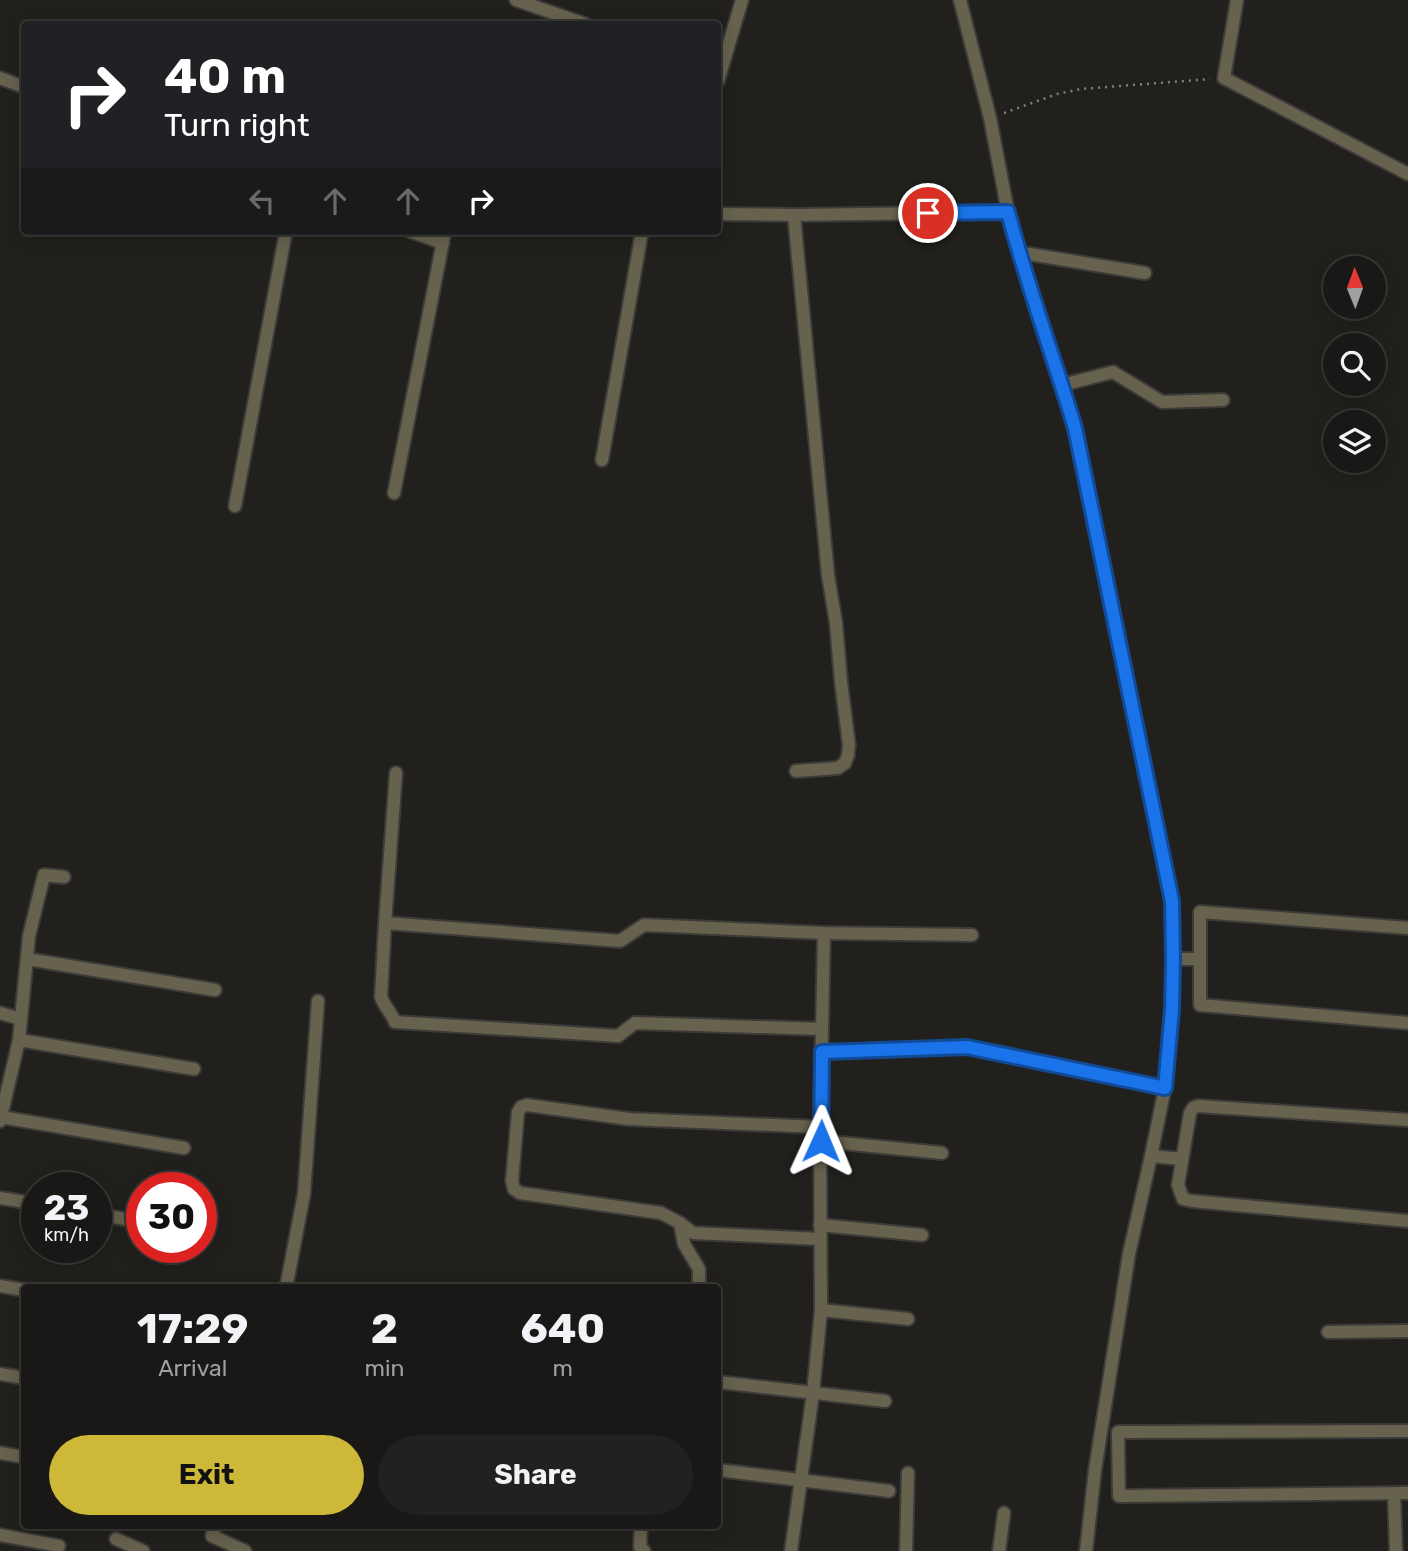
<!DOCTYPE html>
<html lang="en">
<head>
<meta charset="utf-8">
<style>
  :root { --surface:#191816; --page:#22211f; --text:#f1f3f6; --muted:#9fa0a1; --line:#373735; --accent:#ceb837 }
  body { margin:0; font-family:Rubik,sans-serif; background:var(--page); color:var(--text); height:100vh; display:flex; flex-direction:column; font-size:26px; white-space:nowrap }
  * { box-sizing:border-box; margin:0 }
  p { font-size:23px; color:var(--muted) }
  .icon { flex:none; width:38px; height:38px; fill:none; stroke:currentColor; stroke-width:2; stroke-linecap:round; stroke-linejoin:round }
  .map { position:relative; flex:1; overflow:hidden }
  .sheet { position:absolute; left:21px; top:1284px; width:700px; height:245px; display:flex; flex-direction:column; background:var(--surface); border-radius:7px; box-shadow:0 4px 18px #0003,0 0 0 2px var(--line) }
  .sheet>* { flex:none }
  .top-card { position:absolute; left:21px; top:21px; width:700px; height:214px; border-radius:7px; box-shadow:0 4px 18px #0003,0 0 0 2px var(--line); background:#202124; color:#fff; overflow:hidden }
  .needle { width:46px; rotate:359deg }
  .controls { position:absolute; left:1323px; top:256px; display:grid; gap:14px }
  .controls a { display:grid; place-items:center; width:63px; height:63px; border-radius:50%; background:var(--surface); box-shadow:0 4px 18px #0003,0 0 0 2px var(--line); font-size:35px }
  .speed { position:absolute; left:21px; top:1172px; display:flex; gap:14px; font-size:35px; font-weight:700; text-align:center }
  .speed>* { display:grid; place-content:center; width:91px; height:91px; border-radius:50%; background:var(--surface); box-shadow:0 4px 18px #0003,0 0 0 2px var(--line); line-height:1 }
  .speed small { font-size:18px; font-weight:400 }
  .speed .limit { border:10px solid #d22; background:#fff; color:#111 }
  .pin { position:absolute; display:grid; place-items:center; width:60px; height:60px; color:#fff; margin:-30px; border:4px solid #fff; border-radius:50%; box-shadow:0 2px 7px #0007 }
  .me { position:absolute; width:77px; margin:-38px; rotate:1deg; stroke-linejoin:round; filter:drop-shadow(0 0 5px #0008) }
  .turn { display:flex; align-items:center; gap:24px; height:147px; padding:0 28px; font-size:32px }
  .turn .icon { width:91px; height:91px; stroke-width:2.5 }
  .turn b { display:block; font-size:49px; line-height:60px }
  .lanes { display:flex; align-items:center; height:66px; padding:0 28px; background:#0003; justify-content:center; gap:35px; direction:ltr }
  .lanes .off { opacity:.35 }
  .eta { display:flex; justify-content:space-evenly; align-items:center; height:119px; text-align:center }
  .eta b { font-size:42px; font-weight:700; line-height:49px }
  .action { display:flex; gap:14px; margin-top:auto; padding:14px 28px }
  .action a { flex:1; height:80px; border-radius:42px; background:var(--accent); color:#111; font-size:28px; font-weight:700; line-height:80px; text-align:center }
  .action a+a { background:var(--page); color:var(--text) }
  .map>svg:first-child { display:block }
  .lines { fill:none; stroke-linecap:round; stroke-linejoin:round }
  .street-casing { stroke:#3c3b38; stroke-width:16 }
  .path { stroke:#80807d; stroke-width:2.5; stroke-dasharray:2 5; stroke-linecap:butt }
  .street { stroke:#66624e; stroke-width:12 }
  .route-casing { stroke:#114b97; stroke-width:18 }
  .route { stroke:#1a73e8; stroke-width:12 }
</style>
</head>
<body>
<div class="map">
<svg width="1408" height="1551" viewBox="0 0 1408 1551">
  <rect width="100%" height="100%" fill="#21201d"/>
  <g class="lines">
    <defs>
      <g id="street">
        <path d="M516,0L585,24"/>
        <path d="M960,0L990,118L1008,212L1020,257L1075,428L1172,901L1173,959L1172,1010L1165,1088L1151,1156L1129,1254L1095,1470L1086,1551"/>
        <path d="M1237,0L1224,78L1408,174"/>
        <path d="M0,78L24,87"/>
        <path d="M718,81L742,0"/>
        <path d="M718,214L794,215L1008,212"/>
        <path d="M794,215L828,575L836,623L841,682L849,745L848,755L845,763L838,768L796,771"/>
        <path d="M409,231L443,243"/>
        <path d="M1020,257L1029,254L1145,273"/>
        <path d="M1062,385L1113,372L1162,402L1223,400"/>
        <path d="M602,460L642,231"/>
        <path d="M394,493L445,231"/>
        <path d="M235,506L286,231"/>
        <path d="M396,773L385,923L381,997C384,1006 391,1012 395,1022L618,1036L635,1023L821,1029"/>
        <path d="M385,923L620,941L644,925L824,933L972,935"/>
        <path d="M1408,928L1200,912V1005L1408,1023"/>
        <path d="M27,959L215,990"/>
        <path d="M1173,959H1200"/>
        <path d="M0,1013L21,1019"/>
        <path d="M19,1040L194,1069"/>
        <path d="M823,1052L967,1047L1165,1088"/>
        <path d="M1,1117L184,1148"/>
        <path d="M1408,1120L1198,1106L1193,1108L1190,1113L1178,1185L1183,1199L1192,1201L1408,1221"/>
        <path d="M0,1121L19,1040L29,936L44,875L64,877"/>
        <path d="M820,1127L629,1119L527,1105L521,1107L518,1112L512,1181L514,1189L520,1193L661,1213L680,1223L693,1233L820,1239"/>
        <path d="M821,1141L942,1153"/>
        <path d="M1151,1156L1182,1159"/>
        <path d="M0,1198L37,1204"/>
        <path d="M96,1214L142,1222"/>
        <path d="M680,1223L684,1244L699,1269V1288"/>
        <path d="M820,1225L922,1235"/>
        <path d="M0,1286L24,1290"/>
        <path d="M286,1288L304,1194L318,1001"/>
        <path d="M821,1310L908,1319"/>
        <path d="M1328,1332L1408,1331"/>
        <path d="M0,1374L24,1378"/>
        <path d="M718,1382L885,1401"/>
        <path d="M1408,1431L1118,1432L1119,1496L1408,1493"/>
        <path d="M0,1453L24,1457"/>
        <path d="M718,1470L889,1491"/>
        <path d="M1394,1493L1396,1551"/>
        <path d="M215,1526L212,1536L245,1551"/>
        <path d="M641,1526L640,1547L644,1551"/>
        <path d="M0,1535L59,1546"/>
        <path d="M116,1539L143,1551"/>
        <path d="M791,1551L813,1393L821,1310L820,1127L824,933"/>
        <path d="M906,1551L908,1473"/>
        <path d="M999,1551L1004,1513"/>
      </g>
    </defs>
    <use href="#street" class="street-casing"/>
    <path class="path" d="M1004,113L1057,94L1081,89L1210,79"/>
    <use href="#street" class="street"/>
  </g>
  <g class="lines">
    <defs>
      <path id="route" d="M821,1141L822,1052L967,1047L1165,1088L1172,1010L1173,959L1172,901L1075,428C1053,355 1027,285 1008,212L928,213"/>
    </defs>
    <use href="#route" class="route-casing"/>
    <use href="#route" class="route"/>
  </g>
</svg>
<div class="controls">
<a><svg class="needle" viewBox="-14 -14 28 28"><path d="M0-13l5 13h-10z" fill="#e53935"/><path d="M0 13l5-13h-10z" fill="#9fa0a1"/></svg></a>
<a><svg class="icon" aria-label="search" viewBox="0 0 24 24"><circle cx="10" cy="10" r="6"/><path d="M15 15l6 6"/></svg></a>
<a><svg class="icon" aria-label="layers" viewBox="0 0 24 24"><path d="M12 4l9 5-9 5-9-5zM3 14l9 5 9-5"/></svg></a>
</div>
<div class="speed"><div>23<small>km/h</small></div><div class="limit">30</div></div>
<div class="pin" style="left:928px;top:213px;background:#d93025"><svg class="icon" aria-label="arrive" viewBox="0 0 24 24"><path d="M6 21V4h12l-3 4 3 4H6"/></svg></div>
<svg class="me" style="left:821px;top:1141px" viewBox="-20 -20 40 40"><path d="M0-17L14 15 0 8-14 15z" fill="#1a73e8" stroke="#fff" stroke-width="4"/></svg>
<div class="top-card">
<div class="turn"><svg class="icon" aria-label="right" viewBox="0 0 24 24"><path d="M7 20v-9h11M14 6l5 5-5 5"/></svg><div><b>40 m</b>Turn right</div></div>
<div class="lanes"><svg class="icon off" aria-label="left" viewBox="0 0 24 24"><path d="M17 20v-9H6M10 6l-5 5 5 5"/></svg><svg class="icon off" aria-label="ahead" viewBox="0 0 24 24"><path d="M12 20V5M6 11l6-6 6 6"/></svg><svg class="icon off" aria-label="ahead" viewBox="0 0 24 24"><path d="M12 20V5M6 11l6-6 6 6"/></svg><svg class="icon" aria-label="right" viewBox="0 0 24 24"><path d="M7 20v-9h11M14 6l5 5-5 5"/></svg></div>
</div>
<section class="sheet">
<div class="eta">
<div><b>17:29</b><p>Arrival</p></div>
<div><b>2</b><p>min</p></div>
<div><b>640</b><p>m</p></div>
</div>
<div class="action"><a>Exit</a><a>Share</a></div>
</section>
</div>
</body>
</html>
